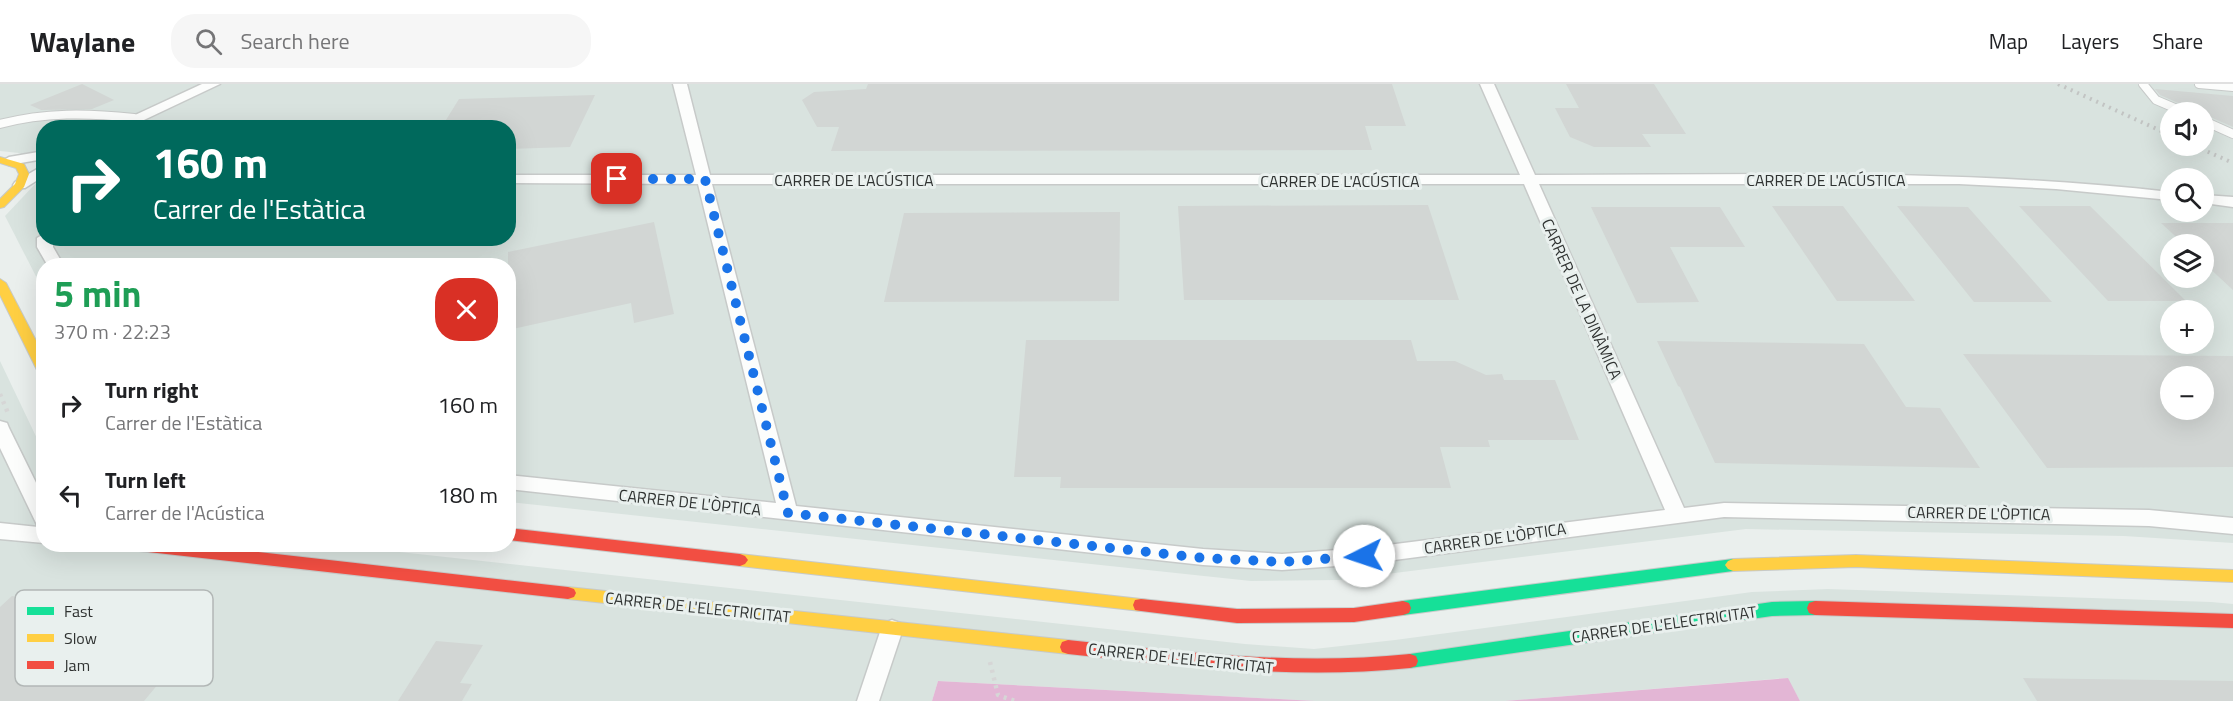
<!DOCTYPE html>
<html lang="en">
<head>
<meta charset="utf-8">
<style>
  :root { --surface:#fff; --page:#f6f6f6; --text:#202124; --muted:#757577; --line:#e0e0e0 }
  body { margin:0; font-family:"Titillium Web",sans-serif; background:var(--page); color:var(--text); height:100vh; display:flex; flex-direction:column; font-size:22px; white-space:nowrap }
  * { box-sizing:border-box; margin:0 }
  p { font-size:20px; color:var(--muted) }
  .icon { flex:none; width:33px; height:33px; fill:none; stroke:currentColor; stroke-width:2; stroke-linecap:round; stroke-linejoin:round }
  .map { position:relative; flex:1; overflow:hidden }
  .drawer { position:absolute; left:36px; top:174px; width:480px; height:294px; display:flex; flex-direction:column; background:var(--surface); border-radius:24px; box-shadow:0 6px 24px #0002 }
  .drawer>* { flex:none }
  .top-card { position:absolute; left:36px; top:36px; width:480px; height:126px; border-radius:24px; box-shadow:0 6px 24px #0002; background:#00695c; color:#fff; overflow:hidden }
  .tools { position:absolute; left:2160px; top:18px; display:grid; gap:12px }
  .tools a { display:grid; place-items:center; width:54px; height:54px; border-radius:50%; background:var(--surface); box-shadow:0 6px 24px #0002; font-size:30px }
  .pin { position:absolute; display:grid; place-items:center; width:51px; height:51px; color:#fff; margin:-26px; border-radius:12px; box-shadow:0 3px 9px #0006 }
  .me { position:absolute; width:66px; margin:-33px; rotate:266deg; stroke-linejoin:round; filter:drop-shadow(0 0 4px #0008) }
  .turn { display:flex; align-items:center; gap:21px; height:126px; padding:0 18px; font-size:27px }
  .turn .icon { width:78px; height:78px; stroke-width:2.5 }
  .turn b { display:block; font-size:42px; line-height:51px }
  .round { display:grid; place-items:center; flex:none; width:63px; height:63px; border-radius:24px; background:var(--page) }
  .head { display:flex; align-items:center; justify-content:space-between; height:102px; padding:0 18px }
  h1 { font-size:36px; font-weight:700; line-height:45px; color:#1e9e55 }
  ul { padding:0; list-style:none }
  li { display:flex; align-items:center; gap:18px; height:90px; padding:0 18px }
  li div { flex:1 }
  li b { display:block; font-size:22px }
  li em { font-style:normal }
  header { display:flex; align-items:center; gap:36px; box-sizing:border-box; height:84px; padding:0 30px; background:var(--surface); border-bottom:2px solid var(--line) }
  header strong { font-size:28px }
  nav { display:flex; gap:33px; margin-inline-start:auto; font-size:21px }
  .search { width:420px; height:54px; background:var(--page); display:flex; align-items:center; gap:15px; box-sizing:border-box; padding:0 21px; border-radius:24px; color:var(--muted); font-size:22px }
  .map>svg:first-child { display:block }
  .built { fill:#d9e3df; fill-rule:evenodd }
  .forest { fill:#e3b6d5 }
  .building { fill:#d2d6d4; fill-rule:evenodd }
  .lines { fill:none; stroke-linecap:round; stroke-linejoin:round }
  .lane-casing { stroke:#c7cac9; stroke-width:10 }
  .street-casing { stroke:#c7cac9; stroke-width:3 }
  .fast-casing { stroke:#c7cac9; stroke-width:2 }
  .slow-casing { stroke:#c7cac9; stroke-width:2 }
  .jam-casing { stroke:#c7cac9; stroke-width:2 }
  .path { stroke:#d6d6d6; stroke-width:4.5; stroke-dasharray:3 5; stroke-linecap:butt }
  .lane { stroke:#fcfdfc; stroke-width:8 }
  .street { fill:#fcfdfc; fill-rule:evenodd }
  .fast { fill:#16e098; fill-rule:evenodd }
  .slow { fill:#ffcf43; fill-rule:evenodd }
  .jam { fill:#f24e42; fill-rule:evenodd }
  .rail { stroke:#c2c4c3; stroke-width:4; stroke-dasharray:2 5; stroke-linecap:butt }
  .route { stroke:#1a73e8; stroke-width:10; stroke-dasharray:0 18 }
  .labels { text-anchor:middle; stroke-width:6; stroke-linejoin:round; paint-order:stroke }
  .street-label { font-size:16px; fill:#303332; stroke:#e9f0ee }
  .key { fill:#e9f0ee; stroke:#b2b7b6; stroke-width:1.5 }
  .key-label { font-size:16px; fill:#303332 }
</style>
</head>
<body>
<header>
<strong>Waylane</strong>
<div class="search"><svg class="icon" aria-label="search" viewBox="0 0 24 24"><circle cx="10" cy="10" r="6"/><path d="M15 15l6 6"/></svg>Search here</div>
<nav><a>Map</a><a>Layers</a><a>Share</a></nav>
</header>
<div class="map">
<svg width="2233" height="617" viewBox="0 0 2233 617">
  <rect width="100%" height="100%" fill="#eaefed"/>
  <g class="built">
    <path d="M0,0H2233V459L2124,452L1746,445L1339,496L1251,497L509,418L508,182H44L43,206L5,132L37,98L40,83L34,76L19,69L0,67ZM2170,28H2204V62H2170ZM44,44H508V154H44ZM2170,94H2204V128H2170ZM2170,160H2204V194H2170ZM2170,226H2204V260H2170ZM2170,292H2204V326H2170Z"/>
    <path d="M0,277L43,367L44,460L335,461L1245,560L1314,565L1395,556L1752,508L1828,505L2211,518L2233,520V617H1800L1787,594L1505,617H1315L938,597L932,617H0Z"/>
  </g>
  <g class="forest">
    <path d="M1788,594L1800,617H1505Z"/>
    <path d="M938,597L1315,617H932Z"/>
  </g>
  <g class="building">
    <path d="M82,0L114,16L92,25L41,26L30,21Z"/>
    <path d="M868,0H1392L1406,42H1365L1372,66L831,67L839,43H817L802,16L814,8L866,5Z"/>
    <path d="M1566,0H1654L1686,50H1642L1651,63H1594L1570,53L1555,24H1579Z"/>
    <path d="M2155,5L2233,12V43L2160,11Z"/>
    <path d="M595,11L570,63L508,65V44H441L459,15Z"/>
    <path d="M1428,121L1459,216H1184L1178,122Z"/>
    <path d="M1772,122H1843L1915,217H1837Z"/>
    <path d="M1897,122L1968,123L2052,218H1974Z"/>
    <path d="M2019,122H2090L2186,217H2108Z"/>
    <path d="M1591,123H1720L1745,163H1670L1699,218L1637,219Z"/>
    <path d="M1120,128L1119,217L884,218L904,129Z"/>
    <path d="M654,138L674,230L634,239L631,219L508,246V168Z"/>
    <path d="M2161,139H2233V206L2204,179V160H2184Z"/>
    <path d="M1026,256H1411L1417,277H1455L1486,291L1502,290L1504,296H1555L1579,356H1488L1490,363H1440L1451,404H1060L1061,393H1014Z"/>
    <path d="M1657,257L1864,260L1906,323L1940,324L1980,384L1715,379L1680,303L1678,302Z"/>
    <path d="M1963,270L2233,272V383L2047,384ZM2170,292H2204V326H2170Z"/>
    <path d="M12,512L95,523L65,555L184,569L144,617H0V523Z"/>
    <path d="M436,557L483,561L460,599L472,600L462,617H398Z"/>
    <path d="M2023,594L2233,597V617H2037Z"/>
  </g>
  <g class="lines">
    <defs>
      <g id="lane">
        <path d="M2143,0L2156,16L2184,28"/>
        <path d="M2199,0L2233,3"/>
        <path d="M2204,37L2233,50"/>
        <path d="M0,40C45,28 88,29 134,34"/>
      </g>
      <g id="street">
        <path d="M202,0H220L127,44H107Z"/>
        <path d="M673,0H687L710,91H1520L1480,0H1494L1535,91C1747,91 1960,84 2170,108V116L2056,105L1959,100H1539L1684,424L1724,419L2149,426L2233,434V450L2149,442L1724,433L1364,480L1282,486L1203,481L508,405V391L776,419L698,100L508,99V91H696ZM712,100H1524L1665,426L1364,464L1282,470L1203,465L796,422Z"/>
        <path d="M44,67V75L9,81L2,77L9,73Z"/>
        <path d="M44,81V92L25,104H15L13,101L15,98Z"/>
        <path d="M2204,111L2233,113V123L2204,119Z"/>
        <path d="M44,150V154H53V163L64,182H48L37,163V154Z"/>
        <path d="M0,337L7,339L9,344L44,415V459L0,455V439L38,443L0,364Z"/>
        <path d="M892,536L900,539L903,545L879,617H857L881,545L884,539Z"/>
      </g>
      <g id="fast">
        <path d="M1733,475L1738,477L1741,481L1738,485L1733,487L1403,531L1397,529L1395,524L1397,519L1403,517Z"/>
        <path d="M1815,517L1821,519L1823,524L1821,529L1815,531L1772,532L1410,584L1404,582L1402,577L1404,572L1410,570L1772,518Z"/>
      </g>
      <g id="slow">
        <path d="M0,73L24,80L29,90L24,103L4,123L0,124V115L15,100L19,90L16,84L0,79Z"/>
        <path d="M0,195L6,199L44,272V290L37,286L0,211Z"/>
        <path d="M740,470L1141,515L1147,516L1149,521L1147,526L1141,527L740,482L735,480L732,476L735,472Z"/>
        <path d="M1856,471L2233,486V498L1856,483L1733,487L1728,485L1725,481L1728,477L1733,475Z"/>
        <path d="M568,503L1068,556L1074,558L1076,563L1074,568L1068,570L568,515L562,513L560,509L562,505Z"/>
      </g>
      <g id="jam">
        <path d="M508,444L740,470L745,472L748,476L745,480L740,482L508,456Z"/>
        <path d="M123,460H188L568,503L574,505L576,509L574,513L568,515L130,466L125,464Z"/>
        <path d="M1141,515L1237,525L1354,524L1403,517L1409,519L1411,524L1409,529L1403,531L1354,538L1237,539L1141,527L1135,526L1133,521L1135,516Z"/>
        <path d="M1815,517L2233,530V544L1815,531L1809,529L1807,524L1809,519Z"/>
        <path d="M1068,556C1182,568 1295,582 1410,570L1416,572L1418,577L1416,582L1410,584C1295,596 1182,582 1068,570L1062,568L1060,563L1062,558Z"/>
      </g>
    </defs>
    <use href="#lane" class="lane-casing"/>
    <use href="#street" class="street-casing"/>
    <use href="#fast" class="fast-casing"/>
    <use href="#slow" class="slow-casing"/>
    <use href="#jam" class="jam-casing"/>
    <g class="path">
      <path d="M0,310L8,329"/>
      <path d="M990,578L998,611L1015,617"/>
    </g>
    <use href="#lane" class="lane"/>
    <use href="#street" class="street"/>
    <use href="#fast" class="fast"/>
    <use href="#slow" class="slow"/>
    <use href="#jam" class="jam"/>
    <g class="rail">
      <path d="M2058,0L2170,51"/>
      <path d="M2195,62L2233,79"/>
    </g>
  </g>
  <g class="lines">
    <path class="route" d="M617,95H705L788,429L1203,474L1282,478L1364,472"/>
  </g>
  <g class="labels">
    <g class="street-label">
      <text x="854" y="102">CARRER DE L'ACÚSTICA</text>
      <text x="1826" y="102">CARRER DE L'ACÚSTICA</text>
      <text x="1340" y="103">CARRER DE L'ACÚSTICA</text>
      <text transform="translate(1582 215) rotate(66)" y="6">CARRER DE LA DINÀMICA</text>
      <text transform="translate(690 418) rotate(6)" y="6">CARRER DE L'ÒPTICA</text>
      <text transform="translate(1979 429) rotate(1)" y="6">CARRER DE L'ÒPTICA</text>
      <text transform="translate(1495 454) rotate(-8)" y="6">CARRER DE L'ÒPTICA</text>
      <text transform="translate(698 523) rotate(6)" y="6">CARRER DE L'ELECTRICITAT</text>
      <text transform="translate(1664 540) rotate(-8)" y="6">CARRER DE L'ELECTRICITAT</text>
      <text transform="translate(1181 574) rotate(6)" y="6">CARRER DE L'ELECTRICITAT</text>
    </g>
  </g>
  <rect x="15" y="506" width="198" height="96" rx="9" class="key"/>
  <rect x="27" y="523" width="27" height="8" fill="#16e098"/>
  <rect x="27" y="550" width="27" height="8" fill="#ffcf43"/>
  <rect x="27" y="577" width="27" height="8" fill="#f24e42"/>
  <g class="key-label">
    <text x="64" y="533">Fast</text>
    <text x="64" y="560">Slow</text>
    <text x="64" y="587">Jam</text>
  </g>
</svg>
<div class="tools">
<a><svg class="icon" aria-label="sound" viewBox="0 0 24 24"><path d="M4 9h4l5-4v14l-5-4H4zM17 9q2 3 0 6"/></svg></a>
<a><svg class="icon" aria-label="search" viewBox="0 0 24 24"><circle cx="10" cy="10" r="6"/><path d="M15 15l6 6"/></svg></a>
<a><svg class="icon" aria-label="layers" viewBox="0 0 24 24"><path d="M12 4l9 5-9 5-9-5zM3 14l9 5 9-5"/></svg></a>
<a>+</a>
<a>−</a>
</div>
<div class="pin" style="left:617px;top:95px;background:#d93025"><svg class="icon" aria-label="arrive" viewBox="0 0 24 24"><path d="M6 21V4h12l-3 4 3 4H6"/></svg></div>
<svg class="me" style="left:1364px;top:472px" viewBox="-20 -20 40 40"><circle r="19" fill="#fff"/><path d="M0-13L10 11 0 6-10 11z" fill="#1a73e8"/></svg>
<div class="top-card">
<div class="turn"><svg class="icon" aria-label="right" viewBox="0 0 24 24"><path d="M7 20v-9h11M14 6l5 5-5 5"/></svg><div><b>160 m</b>Carrer de l'Estàtica</div></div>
</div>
<section class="drawer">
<div class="head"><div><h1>5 min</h1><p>370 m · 22:23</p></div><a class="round" style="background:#d93025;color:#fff"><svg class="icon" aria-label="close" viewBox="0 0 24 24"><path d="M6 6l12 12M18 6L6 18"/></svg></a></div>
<ul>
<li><svg class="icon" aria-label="right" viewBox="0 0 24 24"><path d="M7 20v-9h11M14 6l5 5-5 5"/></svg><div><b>Turn right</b><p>Carrer de l'Estàtica</p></div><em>160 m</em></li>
<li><svg class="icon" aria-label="left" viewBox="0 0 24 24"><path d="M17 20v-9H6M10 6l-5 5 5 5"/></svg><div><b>Turn left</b><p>Carrer de l'Acústica</p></div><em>180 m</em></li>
</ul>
</section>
</div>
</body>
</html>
